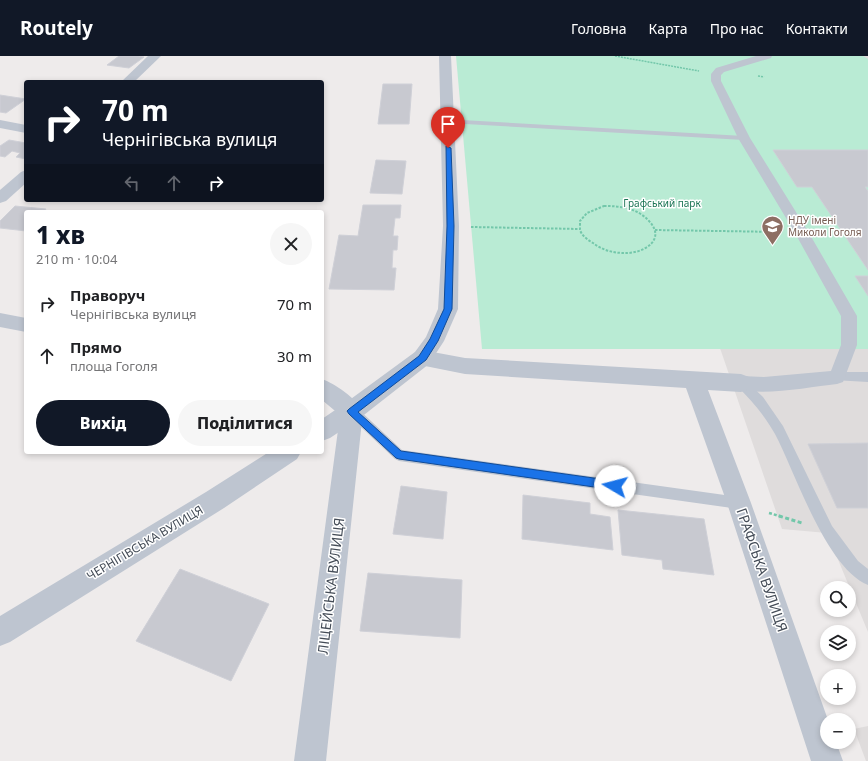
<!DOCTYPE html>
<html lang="uk">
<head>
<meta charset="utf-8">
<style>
  :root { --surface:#fff; --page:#f6f6f6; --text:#202124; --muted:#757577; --accent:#111827 }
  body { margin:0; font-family:"Noto Sans",sans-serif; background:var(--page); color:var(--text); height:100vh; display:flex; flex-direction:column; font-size:15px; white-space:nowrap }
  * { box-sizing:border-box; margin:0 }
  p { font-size:13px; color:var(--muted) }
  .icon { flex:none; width:22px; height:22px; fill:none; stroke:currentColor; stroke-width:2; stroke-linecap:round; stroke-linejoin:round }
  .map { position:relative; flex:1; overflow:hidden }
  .panel { position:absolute; left:24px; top:154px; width:300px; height:244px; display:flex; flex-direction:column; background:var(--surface); border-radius:4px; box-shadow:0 2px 6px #0003 }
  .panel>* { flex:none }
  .banner { position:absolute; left:24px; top:24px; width:300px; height:122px; border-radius:4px; box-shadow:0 2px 6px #0003; background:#111827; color:#fff; overflow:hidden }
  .tools { position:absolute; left:820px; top:525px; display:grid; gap:8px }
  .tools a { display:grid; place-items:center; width:36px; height:36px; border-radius:50%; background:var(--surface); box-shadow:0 2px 6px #0003; font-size:20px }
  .pin { position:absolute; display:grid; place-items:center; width:34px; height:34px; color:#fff; margin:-41px -17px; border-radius:50% 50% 50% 0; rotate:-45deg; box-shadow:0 0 4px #0007 }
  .pin .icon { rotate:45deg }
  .me { position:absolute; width:44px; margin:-22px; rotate:278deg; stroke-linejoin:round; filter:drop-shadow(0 0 3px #0008) }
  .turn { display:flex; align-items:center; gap:14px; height:84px; padding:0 12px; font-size:18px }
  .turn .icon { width:52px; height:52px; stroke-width:2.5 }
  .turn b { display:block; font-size:28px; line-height:34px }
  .lanes { display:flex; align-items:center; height:38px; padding:0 12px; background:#0003; justify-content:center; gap:20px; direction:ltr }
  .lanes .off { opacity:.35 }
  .round { display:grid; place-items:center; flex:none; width:42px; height:42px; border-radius:21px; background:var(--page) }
  .summary { display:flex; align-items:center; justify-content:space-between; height:68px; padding:0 12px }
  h1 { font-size:24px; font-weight:800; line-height:30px; color:var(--accent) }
  .primary-button { display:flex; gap:8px; margin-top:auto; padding:8px 12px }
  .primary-button a { flex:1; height:46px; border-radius:24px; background:var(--accent); color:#fff; font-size:16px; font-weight:800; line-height:46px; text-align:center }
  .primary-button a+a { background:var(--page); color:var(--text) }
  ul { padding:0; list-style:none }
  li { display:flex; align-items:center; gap:12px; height:52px; padding:0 12px }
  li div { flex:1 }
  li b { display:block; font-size:15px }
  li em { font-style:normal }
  header { display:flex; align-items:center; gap:24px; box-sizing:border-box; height:56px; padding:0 20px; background:var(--accent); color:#fff }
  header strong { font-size:19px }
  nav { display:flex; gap:22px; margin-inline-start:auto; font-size:14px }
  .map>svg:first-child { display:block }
  .education { fill:#dfdcdc }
  .green { fill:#b9ebd4 }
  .building { fill:#c8c9d0; stroke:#cfd0d7 }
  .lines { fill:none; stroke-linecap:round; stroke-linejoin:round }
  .path-far3 { stroke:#73c7aa; stroke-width:1.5; stroke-dasharray:2 1; stroke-linecap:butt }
  .path-far2 { stroke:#73c7aa; stroke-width:2; stroke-dasharray:2.5 1.5; stroke-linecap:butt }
  .path-far1 { stroke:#73c7aa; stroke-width:2.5; stroke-dasharray:3 2; stroke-linecap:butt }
  .path { stroke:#73c7aa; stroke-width:3; stroke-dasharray:4 2.5; stroke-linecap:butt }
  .service { fill:#bec5d0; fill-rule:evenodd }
  .pedestrian { fill:#bec5d0; fill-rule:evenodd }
  .minor { fill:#bec5d0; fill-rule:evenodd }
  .tertiary { fill:#bec5d0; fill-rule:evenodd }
  .route { fill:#1a73e8; stroke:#114b97 }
  .labels { text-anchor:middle; stroke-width:3; stroke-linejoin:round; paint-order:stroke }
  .far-park-label { font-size:10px; fill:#1a7454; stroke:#fff }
  .far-education-label { font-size:10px; fill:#785e54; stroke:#fff; text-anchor:start }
  .street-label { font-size:12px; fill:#444c57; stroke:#fff }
  .near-street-label { font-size:14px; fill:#444c57; stroke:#fff }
</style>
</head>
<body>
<header>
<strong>Routely</strong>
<nav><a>Головна</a><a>Карта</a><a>Про нас</a><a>Контакти</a></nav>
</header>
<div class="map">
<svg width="868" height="705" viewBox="0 0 868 705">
  <rect width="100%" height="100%" fill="#eeebeb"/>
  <g class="education">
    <path d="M475,0H868V576L827,477L782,473L721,295L637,85Z"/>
    <path d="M868,670V705H866L854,673Z"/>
  </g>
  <path class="green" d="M456,0H863L868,3V293H482Z"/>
  <g class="building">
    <path d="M119,0H138L144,1L129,12L107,9Z"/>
    <path d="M383,28H412L409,68H378Z"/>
    <path d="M0,39L26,43L6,57L0,56Z"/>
    <path d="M9,84L26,87V103L16,101L20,97L12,95L5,101L0,100V90Z"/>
    <path d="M773,94H868V131H865L868,135V214L812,131H797Z"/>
    <path d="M376,104L406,105L402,138L370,137Z"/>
    <path d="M363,149H401L400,162H395L393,180H398L397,194H393L392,212H396L394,234L329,233L339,179L358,180Z"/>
    <path d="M15,150L46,153L44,156H26V175L0,172V165Z"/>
    <path d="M855,220H868V240Z"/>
    <path d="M868,387V452H837L808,388Z"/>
    <path d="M401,430L447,436L443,483L393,478Z"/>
    <path d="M523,439L590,447V458L610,461L613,494L522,483Z"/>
    <path d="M618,454L704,463L714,519L663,513L662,504L622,499Z"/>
    <path d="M180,513L269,548L231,625L136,585Z"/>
    <path d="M368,517L462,524L460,582L360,575Z"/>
  </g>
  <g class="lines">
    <g class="path-far3">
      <path d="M615,0L699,15"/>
      <path d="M758,20L764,21"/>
    </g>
    <g class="path-far2">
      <path d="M604,150C621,150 637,152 649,165C667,184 643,198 624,197C613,197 602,194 593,187C588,184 582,180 580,174C580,172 580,167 580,165L587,157Z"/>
      <path d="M471,171L580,173"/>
      <path d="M655,174L781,176"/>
    </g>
    <path class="path-far1" d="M769,457L783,461"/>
    <path class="path" d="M779,460L802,467"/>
    <g class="service">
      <path d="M444,63L744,80L748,82L744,84L447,67H444Z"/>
      <path d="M837,316H868V326L833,324L831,321L833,318Z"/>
      <path d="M741,322L745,324L763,341L783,370L832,470L858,505L868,513V529C826,512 796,418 775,378C765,360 752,345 737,330L735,327L737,324Z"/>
      <path d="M352,350L356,351L402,394L739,441L744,443L746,447L744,451L739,453L399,405L395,403L348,359L346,355L348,351Z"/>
    </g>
    <path class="pedestrian" d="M756,0H772L771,2L724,16L721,19V25L750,82L809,177L857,260V289L843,326L837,328C809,331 760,341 735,332L732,327L735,322L741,320L764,321L831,315L841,289V260L795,177L738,82L711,25V18L716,12Z"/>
    <g class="minor">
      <path d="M148,0H161L134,26H121Z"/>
      <path d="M0,64L26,69V77L0,72Z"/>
      <path d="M26,114V127L6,145L0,147V134L21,116Z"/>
      <path d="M0,257L26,262V276L0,271Z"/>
      <path d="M422,294L465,302L741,318L749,321L752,327L749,333L741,336L708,334L751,447L828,664H827V686H836L843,705H811L727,447L686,332L465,318L415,308L412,302L415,296Z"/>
      <path d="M322,323C334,327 357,343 363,355L326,705H294L340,359L322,344Z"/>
    </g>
    <g class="tertiary">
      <path d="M439,0H451L459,170L458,253L444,285L429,308L360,362L330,382L322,385V363L344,348L415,296L426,281L438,253L443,170Z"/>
      <path d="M269,396H301L297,403L224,452L10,586L0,590V560L206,436Z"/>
    </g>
  </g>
  <path class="route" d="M446,90L451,92L454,170L452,253L438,285L426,304L358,356L401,395L615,425L619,426L620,430L619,433L615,434L399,403L396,402L349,358L347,355L349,353L419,300L430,283L444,253L447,170Z"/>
  <defs>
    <symbol id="university-pin" viewBox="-11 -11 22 30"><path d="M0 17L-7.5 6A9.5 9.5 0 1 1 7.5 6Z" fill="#8d6e63" stroke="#fff"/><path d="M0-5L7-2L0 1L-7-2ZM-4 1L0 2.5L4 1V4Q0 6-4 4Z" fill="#fff"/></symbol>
  </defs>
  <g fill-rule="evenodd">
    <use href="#university-pin" x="760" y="158" width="25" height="34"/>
  </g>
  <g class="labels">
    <g class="far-park-label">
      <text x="662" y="151">Графський парк</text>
    </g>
    <g class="far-education-label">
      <text x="788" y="168">НДУ імені<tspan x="788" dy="12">Миколи Гоголя</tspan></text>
    </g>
    <g class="street-label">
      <text transform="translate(145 487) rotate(-31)" y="4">ЧЕРНІГІВСЬКА ВУЛИЦЯ</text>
    </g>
    <g class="near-street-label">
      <text transform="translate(762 514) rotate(71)" y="5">ГРАФСЬКА ВУЛИЦЯ</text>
      <text transform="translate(331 530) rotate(-83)" y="5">ЛІЦЕЙСЬКА ВУЛИЦЯ</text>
    </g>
  </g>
</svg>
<div class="tools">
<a><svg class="icon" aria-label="search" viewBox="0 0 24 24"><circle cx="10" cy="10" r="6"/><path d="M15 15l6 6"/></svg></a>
<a><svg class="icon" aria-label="layers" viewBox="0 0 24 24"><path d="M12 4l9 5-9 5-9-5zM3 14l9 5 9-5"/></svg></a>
<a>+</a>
<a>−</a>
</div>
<div class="pin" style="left:448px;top:92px;background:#d93025"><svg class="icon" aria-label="arrive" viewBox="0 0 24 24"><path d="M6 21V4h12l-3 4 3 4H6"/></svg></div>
<svg class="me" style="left:615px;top:430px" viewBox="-20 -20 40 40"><circle r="19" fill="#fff"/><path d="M0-13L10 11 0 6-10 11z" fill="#1a73e8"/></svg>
<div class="banner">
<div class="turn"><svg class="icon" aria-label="right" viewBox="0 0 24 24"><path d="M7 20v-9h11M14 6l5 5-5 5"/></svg><div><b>70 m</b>Чернігівська вулиця</div></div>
<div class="lanes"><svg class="icon off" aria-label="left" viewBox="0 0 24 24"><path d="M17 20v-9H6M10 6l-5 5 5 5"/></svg><svg class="icon off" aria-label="ahead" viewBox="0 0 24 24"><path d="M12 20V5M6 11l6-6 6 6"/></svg><svg class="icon" aria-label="right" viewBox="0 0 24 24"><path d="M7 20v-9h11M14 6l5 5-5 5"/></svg></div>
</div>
<section class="panel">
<div class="summary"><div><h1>1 хв</h1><p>210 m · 10:04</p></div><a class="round"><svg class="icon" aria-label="close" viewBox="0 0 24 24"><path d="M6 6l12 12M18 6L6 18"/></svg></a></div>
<ul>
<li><svg class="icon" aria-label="right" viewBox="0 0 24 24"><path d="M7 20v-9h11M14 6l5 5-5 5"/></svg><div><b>Праворуч</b><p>Чернігівська вулиця</p></div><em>70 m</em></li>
<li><svg class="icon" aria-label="ahead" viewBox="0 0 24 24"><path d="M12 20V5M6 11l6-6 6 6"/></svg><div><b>Прямо</b><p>площа Гоголя</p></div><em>30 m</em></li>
</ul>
<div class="primary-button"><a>Вихід</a><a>Поділитися</a></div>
</section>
</div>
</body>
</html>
